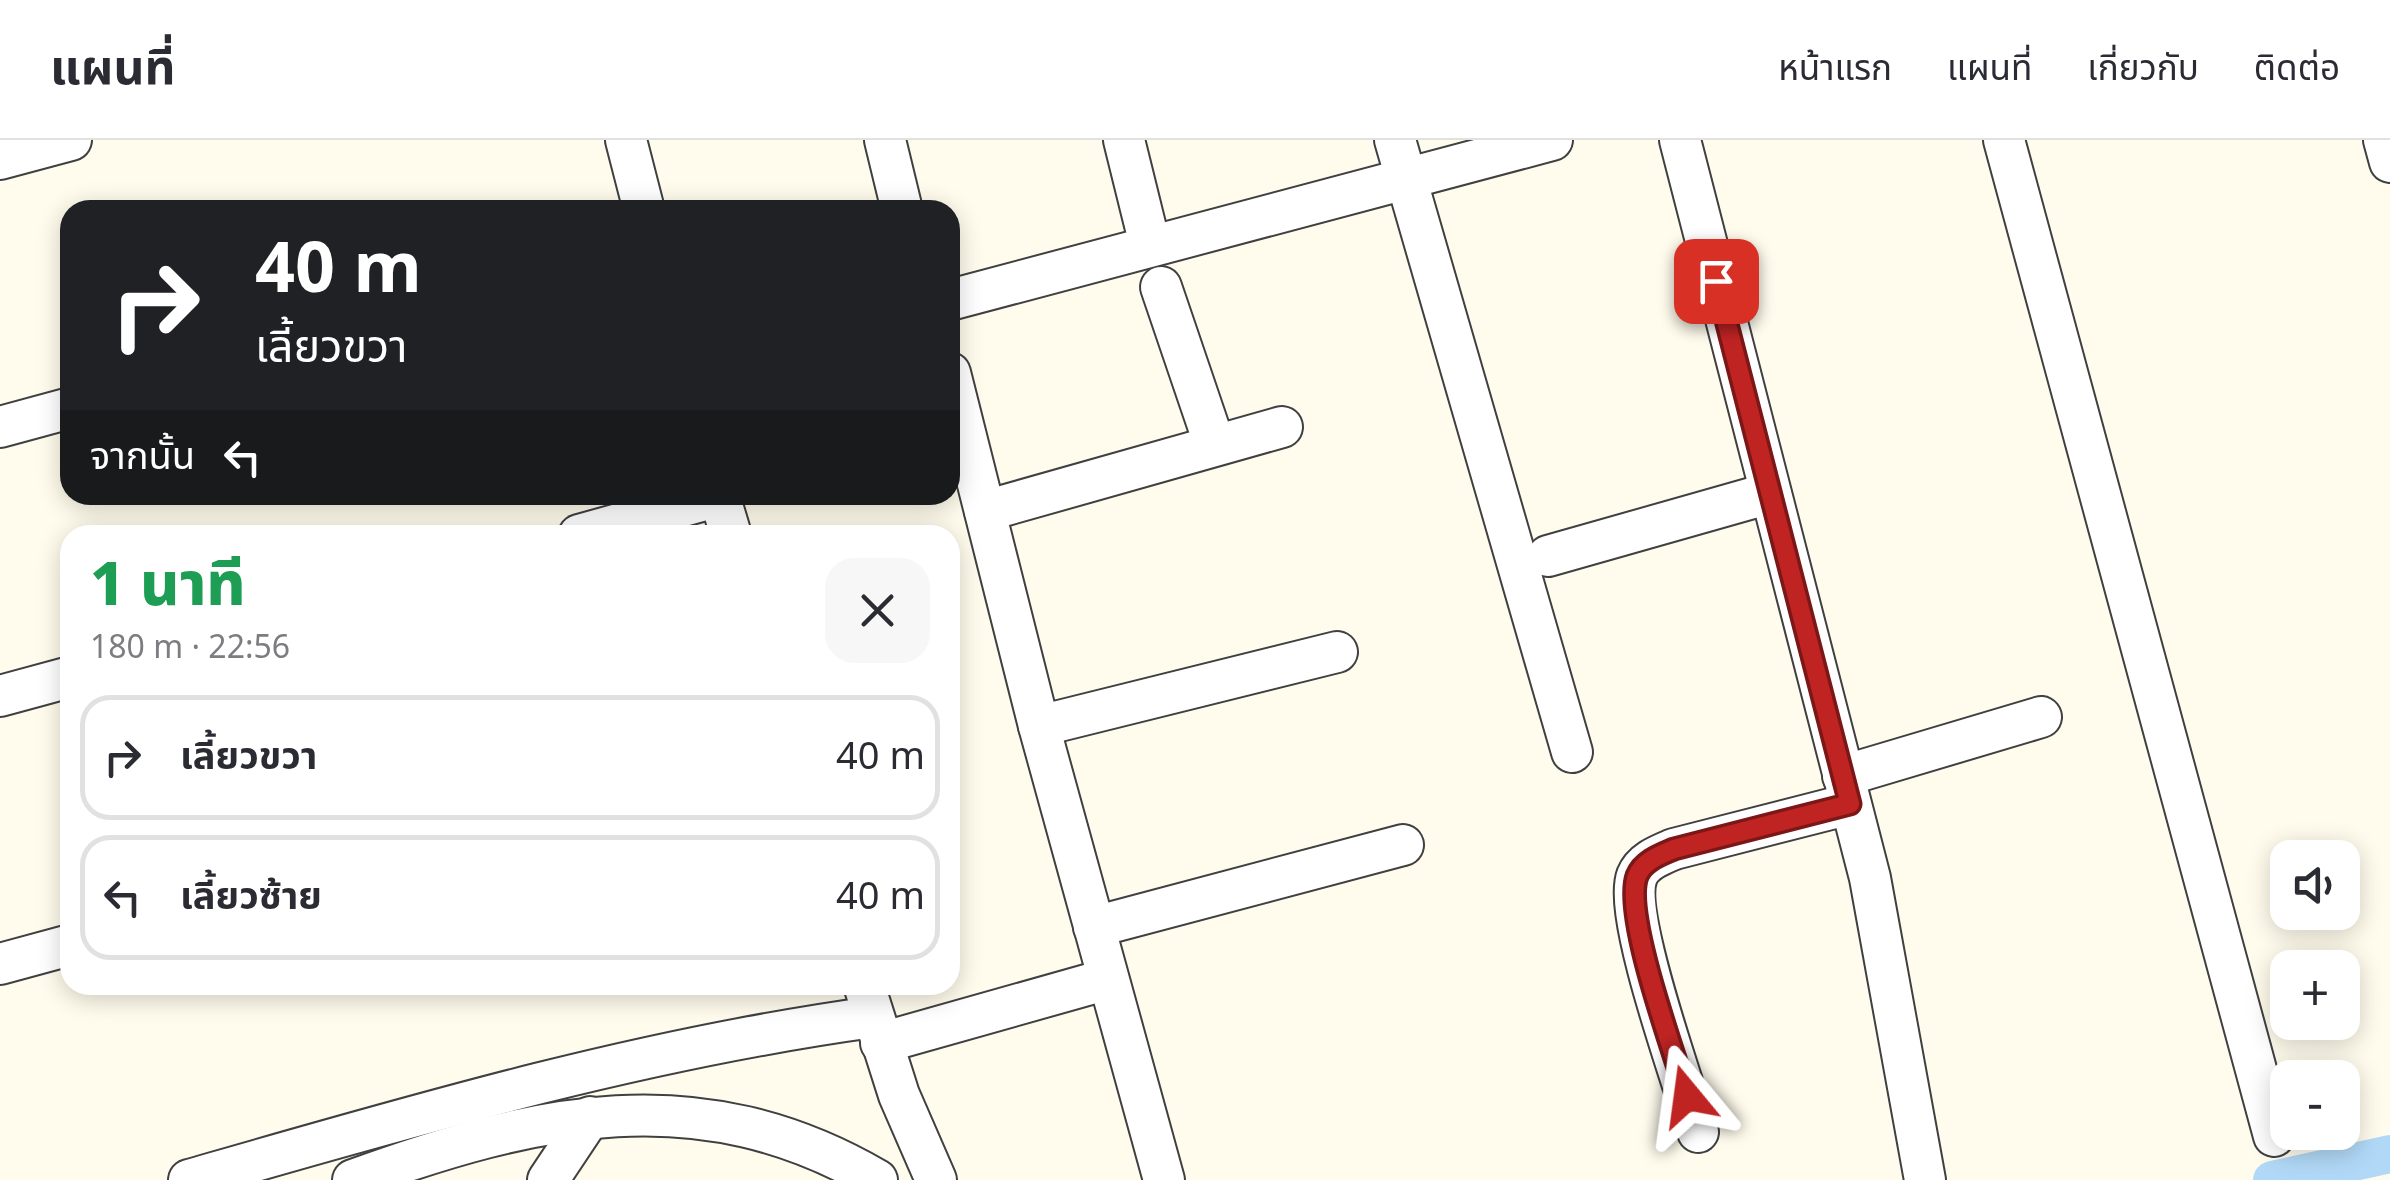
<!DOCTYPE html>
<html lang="th">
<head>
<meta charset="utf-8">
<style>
  :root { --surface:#fff; --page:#f7f7f7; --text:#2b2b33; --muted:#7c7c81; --line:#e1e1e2 }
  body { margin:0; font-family:Georgia,"Noto Sans Thai",serif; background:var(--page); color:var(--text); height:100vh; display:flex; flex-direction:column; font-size:38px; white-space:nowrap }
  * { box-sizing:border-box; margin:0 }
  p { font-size:32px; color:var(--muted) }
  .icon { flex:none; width:55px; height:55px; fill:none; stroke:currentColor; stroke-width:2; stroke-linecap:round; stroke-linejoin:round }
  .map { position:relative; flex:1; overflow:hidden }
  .details { position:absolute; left:60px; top:385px; width:900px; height:470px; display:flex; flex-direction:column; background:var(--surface); border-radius:30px; box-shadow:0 5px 25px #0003 }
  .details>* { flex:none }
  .top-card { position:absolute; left:60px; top:60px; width:900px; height:305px; border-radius:30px; box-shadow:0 5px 25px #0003; background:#202124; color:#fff; overflow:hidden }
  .fabs { position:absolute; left:2270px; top:700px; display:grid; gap:20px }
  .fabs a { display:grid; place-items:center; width:90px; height:90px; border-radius:20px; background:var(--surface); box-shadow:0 5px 25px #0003; font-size:50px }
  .pin { position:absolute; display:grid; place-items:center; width:85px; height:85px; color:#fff; margin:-42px; border-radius:20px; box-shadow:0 5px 15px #0006 }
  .me { position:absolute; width:110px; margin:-55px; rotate:344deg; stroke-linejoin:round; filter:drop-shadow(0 0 8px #0008) }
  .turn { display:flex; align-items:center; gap:35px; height:210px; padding:0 30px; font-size:45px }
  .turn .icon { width:130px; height:130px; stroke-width:2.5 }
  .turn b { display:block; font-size:70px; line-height:85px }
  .then { display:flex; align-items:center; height:95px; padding:0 30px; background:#0003; gap:20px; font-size:38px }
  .round { display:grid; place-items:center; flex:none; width:105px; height:105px; border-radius:30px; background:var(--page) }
  .headline { display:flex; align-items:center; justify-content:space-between; height:170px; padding:0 30px }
  h1 { font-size:60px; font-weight:800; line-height:75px; color:#1e9e55 }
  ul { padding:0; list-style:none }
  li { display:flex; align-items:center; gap:30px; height:125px; margin:0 20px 15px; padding:0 10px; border:5px solid var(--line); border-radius:30px }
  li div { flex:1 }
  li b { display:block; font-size:38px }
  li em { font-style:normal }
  header { display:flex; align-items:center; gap:60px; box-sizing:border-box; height:140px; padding:0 50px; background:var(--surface); border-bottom:2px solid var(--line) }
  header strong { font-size:48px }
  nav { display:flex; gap:55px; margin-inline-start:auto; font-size:35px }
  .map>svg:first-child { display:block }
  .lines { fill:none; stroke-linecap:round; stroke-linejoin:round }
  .canal { stroke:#b1d9f7; stroke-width:38 }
  .minor-casing { stroke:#404040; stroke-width:44 }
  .minor { stroke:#fff; stroke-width:40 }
  .route-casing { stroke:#7c1717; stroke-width:25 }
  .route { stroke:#bf2423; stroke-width:18 }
</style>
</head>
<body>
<header>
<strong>แผนที่</strong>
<nav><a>หน้าแรก</a><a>แผนที่</a><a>เกี่ยวกับ</a><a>ติดต่อ</a></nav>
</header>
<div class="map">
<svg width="2390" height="1040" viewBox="0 0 2390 1040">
  <rect width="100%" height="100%" fill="#fffced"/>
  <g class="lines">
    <path class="canal" d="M2272,1040L2390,1014"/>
    <defs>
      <g id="minor">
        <path d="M626,0L644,70"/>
        <path d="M885,0L902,70"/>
        <path d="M1124,0L1150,105"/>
        <path d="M1395,0L1572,612"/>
        <path d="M1680,0L1870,738L1925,1040"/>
        <path d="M2004,0L2274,996"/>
        <path d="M2384,0L2390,22"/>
        <path d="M0,19L71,0"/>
        <path d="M1161,147L1214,303"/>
        <path d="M950,160L1552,0"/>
        <path d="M950,233L1039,586L1164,1040"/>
        <path d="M0,287L70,268"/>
        <path d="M719,355L731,395"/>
        <path d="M985,371L1282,287"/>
        <path d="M579,395L719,356"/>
        <path d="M1548,416L1770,353"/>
        <path d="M0,556L70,537"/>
        <path d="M1039,586L1337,512"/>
        <path d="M1843,636L2041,577"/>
        <path d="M1094,787L1403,705"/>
        <path d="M0,824L70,805"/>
        <path d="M864,845L899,955L936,1040"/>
        <path d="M881,903L1108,839"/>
        <path d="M1698,992C1684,944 1622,775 1637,736C1643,721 1660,715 1674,709L1850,664"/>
        <path d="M189,1040C415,975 640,909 873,877"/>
        <path d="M353,1040C535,974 699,936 877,1040"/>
        <path d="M548,1040L590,977"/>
      </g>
    </defs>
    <use href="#minor" class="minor-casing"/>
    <use href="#minor" class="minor"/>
  </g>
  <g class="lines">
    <defs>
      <path id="route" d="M1687,956C1674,912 1623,775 1637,736C1643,721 1660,715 1674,709L1850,664L1716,141"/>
    </defs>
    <use href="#route" class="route-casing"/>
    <use href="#route" class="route"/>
  </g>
</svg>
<div class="fabs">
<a><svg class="icon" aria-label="sound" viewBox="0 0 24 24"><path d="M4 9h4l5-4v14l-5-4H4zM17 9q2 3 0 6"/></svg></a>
<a>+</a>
<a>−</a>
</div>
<div class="pin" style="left:1716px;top:141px;background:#d93025"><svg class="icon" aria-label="arrive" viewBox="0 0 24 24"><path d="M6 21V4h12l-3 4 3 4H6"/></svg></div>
<svg class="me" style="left:1687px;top:956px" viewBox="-20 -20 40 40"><path d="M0-17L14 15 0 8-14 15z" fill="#bf2423" stroke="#fff" stroke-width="4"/></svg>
<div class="top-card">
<div class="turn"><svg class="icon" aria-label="right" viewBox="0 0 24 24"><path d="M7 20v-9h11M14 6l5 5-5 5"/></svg><div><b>40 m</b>เลี้ยวขวา</div></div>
<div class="then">จากนั้น<svg class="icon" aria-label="left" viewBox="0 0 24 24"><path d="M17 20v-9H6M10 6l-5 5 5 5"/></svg></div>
</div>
<section class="details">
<div class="headline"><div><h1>1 นาที</h1><p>180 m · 22:56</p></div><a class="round"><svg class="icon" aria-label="close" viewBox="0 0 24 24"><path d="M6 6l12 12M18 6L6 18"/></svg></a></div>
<ul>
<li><svg class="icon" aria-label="right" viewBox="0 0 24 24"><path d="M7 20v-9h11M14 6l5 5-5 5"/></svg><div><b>เลี้ยวขวา</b></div><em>40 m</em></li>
<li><svg class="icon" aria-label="left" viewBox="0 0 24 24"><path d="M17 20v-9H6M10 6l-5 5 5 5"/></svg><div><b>เลี้ยวซ้าย</b></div><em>40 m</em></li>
</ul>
</section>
</div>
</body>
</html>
